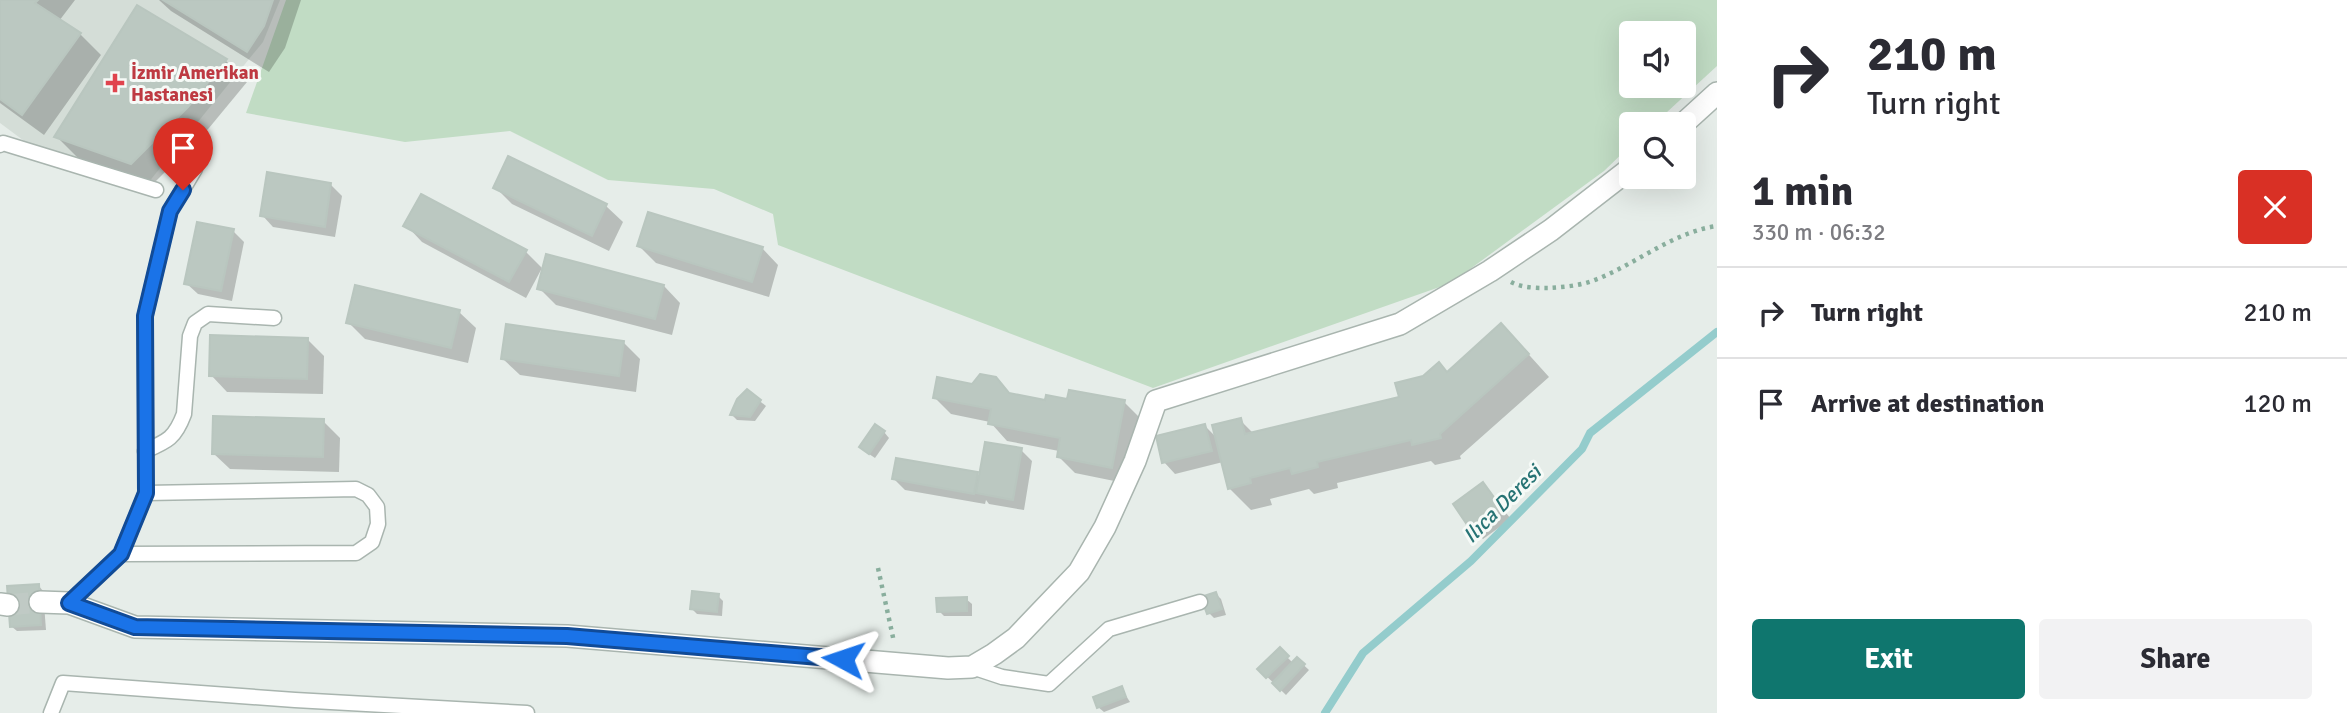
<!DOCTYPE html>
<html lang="en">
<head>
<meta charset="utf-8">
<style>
  :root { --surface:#fff; --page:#f2f2f3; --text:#2b2b33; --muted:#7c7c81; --line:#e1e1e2; --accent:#0f766e }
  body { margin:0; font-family:Signika,sans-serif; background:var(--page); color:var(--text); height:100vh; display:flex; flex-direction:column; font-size:26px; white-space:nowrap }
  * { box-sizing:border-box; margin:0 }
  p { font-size:23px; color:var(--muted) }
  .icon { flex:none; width:38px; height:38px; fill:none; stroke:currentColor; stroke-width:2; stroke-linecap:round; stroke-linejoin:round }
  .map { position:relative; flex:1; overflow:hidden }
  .sheet { display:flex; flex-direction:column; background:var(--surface); width:630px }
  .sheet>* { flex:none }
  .top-card { background:#fff; color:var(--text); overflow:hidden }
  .fabs { position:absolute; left:1619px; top:21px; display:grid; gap:14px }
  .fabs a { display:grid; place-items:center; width:77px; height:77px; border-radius:7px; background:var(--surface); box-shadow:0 7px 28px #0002; font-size:35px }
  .pin { position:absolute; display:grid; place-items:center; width:60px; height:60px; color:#fff; margin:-72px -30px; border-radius:50% 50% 50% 0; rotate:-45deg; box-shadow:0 0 7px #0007 }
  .pin .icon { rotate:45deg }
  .me { position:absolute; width:77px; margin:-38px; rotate:275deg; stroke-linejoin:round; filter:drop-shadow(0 0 5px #0008) }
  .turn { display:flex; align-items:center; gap:24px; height:147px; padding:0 35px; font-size:32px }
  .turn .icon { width:91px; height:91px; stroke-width:2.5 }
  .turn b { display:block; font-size:49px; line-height:60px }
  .round { display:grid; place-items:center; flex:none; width:74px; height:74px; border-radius:7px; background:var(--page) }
  .headline { display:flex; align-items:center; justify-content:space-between; height:119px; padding:0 35px }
  h1 { font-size:42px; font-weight:700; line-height:52px }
  .primary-button { display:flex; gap:14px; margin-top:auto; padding:14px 35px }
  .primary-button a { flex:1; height:80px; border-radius:7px; background:var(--accent); color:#fff; font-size:28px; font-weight:700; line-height:80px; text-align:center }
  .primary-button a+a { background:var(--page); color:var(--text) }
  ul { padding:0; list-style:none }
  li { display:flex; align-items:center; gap:21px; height:91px; padding:0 35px; border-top:2px solid var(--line) }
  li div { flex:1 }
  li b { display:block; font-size:26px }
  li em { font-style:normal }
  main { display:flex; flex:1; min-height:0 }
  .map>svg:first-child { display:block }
  .built { fill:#d4ddd7 }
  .green { fill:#c1dcc4; fill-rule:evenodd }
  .shadow { fill:#0003 }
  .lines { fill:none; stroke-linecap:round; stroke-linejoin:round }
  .stream { stroke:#94cccc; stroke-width:8 }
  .building { fill:#bbc8c1; stroke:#b9c6bf; stroke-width:2 }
  .street-tunnel { stroke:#c0cac5; stroke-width:21; stroke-dasharray:21 10; stroke-linecap:butt }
  .lane-casing { stroke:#a9b5af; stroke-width:17 }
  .street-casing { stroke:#a9b5af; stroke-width:24 }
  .path { stroke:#89ae9d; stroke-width:4.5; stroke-dasharray:3.5 5; stroke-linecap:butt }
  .lane { stroke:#fff; stroke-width:14 }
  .street { stroke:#fff; stroke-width:21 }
  .route-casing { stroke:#114b97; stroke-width:18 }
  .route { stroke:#1a73e8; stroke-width:12 }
  .health-dot { fill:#e0444e; stroke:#f6faf7; stroke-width:2.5 }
  .labels { text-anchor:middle; stroke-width:6; stroke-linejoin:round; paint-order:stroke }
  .health-label { font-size:19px; font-weight:bold; fill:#be3a42; stroke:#f6faf7; text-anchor:start }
  .water-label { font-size:21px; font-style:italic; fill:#267374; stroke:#f6faf7 }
</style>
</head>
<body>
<main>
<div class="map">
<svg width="1717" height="713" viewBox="0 0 1717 713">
  <rect width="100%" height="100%" fill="#e6ede9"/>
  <path class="built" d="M0,0H280L263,42L148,183L35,149L0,123Z"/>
  <path class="green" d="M286,0H1717V66L1654,124H1631V145L1604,171L1451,283L1153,388L778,245L773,214L714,189L608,180L510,131L405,142L246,113ZM1631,33H1684V86H1631Z"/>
  <g class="shadow">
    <path d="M0,0H75L59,21L80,34L101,55L44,135L0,103Z"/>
    <path d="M159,0H301L285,48L269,72L171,11Z"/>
    <path d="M137,8L226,61L247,82L209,128L153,184L78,158L57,137Z"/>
    <path d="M331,185L342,196L335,237L273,227L262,215Z"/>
    <path d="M495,187L606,206L623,222L609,251L512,204Z"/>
    <path d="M406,225L526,252L542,268L526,298L422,242Z"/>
    <path d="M233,231L244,242L232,301L198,294L186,283Z"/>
    <path d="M639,246L762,248L778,265L769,297L656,263Z"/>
    <path d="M664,286L680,303L672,335L556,305L539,288Z"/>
    <path d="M459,312L476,328L468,363L365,339L348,322Z"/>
    <path d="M308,340L324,356L323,394L227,392L211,375Z"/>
    <path d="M623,342L640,359L636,392L520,375L503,359Z"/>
    <path d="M1522,347L1549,377L1460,456L1461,459L1435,465L1431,461L1337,483L1338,488L1314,494L1309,489L1270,499L1272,505L1251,510L1230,489L1223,462L1175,474L1164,462L1205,426L1218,439L1240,420L1254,434L1401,398L1448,374Z"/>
    <path d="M995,378L1012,396L1047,402H1124L1141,419L1129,484L1075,473L1058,456L1059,451L1007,441L990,422L951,414L935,398Z"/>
    <path d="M747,391L766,406L755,421L737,420L732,415Z"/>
    <path d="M323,421L340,438L339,472L230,469L213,453Z"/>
    <path d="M884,432L889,438L875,458L866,452Z"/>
    <path d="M1021,450L1032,461L1024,510L989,504L986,500L985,504L905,490L894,479L977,474L981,478Z"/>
    <path d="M1483,485L1511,519L1483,539L1472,528Z"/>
    <path d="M38,585L43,591L46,630L17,631L11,626Z"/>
    <path d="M1216,594L1221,599L1226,615L1214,618L1209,613Z"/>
    <path d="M718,596L723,601L722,616L697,614L692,609Z"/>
    <path d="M966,599L972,604V616H944L939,611Z"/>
    <path d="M1280,650L1293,663L1297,659L1309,670L1286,695L1260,670Z"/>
    <path d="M1121,688L1130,702L1104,712L1098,707Z"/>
  </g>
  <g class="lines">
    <path class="stream" d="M1325,713L1363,653L1471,561L1582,449L1590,433L1717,332"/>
  </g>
  <g class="building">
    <path d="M0,0H38L35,3L81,33L22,115L0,99Z"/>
    <path d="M163,0H273L264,26L247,52Z"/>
    <path d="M137,5L227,59L188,107L131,164L54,137Z"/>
    <path d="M508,156L607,204L592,236L493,188Z"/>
    <path d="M267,172L331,183L325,227L260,216Z"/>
    <path d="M421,194L527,250L509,282L403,226Z"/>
    <path d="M648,212L763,247L752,282L637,246Z"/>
    <path d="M197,222L234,229L221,291L184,284Z"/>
    <path d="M546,254L664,285L655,319L537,289Z"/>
    <path d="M355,285L460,310L451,348L346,323Z"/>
    <path d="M1501,323L1529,354L1440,434L1441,438L1412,445L1411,440L1317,462L1318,467L1292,474L1290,468L1250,478L1251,483L1228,489L1212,425L1241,418L1245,434L1399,397L1395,383L1423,376L1439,362L1447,372Z"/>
    <path d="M506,324L624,341L619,376L501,359Z"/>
    <path d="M210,335L308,338L307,379L209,376Z"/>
    <path d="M980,374L996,377L1009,393L1045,400L1046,395L1067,399L1069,390L1125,400L1112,468L1057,457L1060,438L988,424L991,409L933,398L937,377L972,384Z"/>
    <path d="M747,389L761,400L750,417L730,415L737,399Z"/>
    <path d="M213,416L324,419L323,457L212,454Z"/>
    <path d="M875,424L885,431L869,454L859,447Z"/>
    <path d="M1205,424L1212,451L1162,463L1156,436Z"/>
    <path d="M985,442L1022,448L1013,500L976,493Z"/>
    <path d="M896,458L978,472L974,494L892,479Z"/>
    <path d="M1483,482L1501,507L1470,529L1453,504Z"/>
    <path d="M39,584L41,625L10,627L7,586Z"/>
    <path d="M692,591L719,594L717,612L690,609Z"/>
    <path d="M1216,592L1222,609L1207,614L1201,597Z"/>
    <path d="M967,597V611L937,612L936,598Z"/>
    <path d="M1280,647L1289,656L1266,678L1257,669Z"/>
    <path d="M1297,657L1305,664L1280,691L1272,683Z"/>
    <path d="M1122,686L1126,697L1097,708L1093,697Z"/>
  </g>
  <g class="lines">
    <path class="street-tunnel" d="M8,605L40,602"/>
    <defs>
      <g id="lane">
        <path d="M0,145L3,143L156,190"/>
        <path d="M145,451C168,441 175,438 184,414L190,336L195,323L208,314L274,318"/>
        <path d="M121,554L356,553L372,542L378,524L377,507L368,495L356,489L146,493"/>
        <path d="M69,603L121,554L146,493L145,316L170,211L195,169"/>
        <path d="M972,667L1002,677L1049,684L1109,629L1200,602"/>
        <path d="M51,713L63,683L295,700L527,713"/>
      </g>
      <g id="street">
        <path d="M1683,124L1717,93"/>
        <path d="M40,602L69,603L135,627L567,636L948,668L972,667L994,654L1016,638L1079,572L1105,527L1135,461L1156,401L1400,324L1490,271L1551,230L1631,168"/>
        <path d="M0,604L8,605"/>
      </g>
    </defs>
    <use href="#lane" class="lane-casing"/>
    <use href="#street" class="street-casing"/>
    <g class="path">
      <path d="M1511,282C1522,288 1537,288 1549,288C1563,287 1578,286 1592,281C1634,266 1672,232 1717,226"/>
      <path d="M878,568L894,642"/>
    </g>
    <use href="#lane" class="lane"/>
    <use href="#street" class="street"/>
  </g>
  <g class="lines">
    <defs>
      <path id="route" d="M183,190L170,211L145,316L146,493L121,554L69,603L135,627L567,636L843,659"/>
    </defs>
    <use href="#route" class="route-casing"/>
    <use href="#route" class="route"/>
  </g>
  <path class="health-dot" d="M111.5 72.5h7v7h7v7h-7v7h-7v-7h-7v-7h7z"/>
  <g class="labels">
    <g class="health-label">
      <text x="131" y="79">İzmir Amerikan<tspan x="131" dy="22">Hastanesi</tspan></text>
    </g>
    <g class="water-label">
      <text transform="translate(1502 504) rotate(-45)" y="7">Ilıca Deresi</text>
    </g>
  </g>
</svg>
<div class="fabs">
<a><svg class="icon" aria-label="sound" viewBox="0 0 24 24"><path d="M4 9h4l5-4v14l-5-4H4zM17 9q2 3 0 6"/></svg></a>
<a><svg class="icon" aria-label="search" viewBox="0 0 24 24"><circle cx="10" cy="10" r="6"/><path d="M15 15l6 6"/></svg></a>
</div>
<div class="pin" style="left:183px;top:190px;background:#d93025"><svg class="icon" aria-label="arrive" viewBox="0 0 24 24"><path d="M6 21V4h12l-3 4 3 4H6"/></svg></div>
<svg class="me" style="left:843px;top:659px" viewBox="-20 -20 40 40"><path d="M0-17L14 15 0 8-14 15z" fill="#1a73e8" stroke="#fff" stroke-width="4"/></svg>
</div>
<section class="sheet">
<div class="top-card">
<div class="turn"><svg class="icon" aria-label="right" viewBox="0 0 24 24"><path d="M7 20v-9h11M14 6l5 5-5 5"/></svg><div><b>210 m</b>Turn right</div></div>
</div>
<div class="headline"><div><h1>1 min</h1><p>330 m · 06:32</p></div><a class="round" style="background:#d93025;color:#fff"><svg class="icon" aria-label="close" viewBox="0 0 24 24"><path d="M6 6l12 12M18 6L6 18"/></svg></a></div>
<ul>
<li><svg class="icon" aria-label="right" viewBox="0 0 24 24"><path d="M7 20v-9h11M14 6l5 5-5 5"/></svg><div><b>Turn right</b></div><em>210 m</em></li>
<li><svg class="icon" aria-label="arrive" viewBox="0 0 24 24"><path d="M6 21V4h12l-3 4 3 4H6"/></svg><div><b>Arrive at destination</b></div><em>120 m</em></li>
</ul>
<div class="primary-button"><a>Exit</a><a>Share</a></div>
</section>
</main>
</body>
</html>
